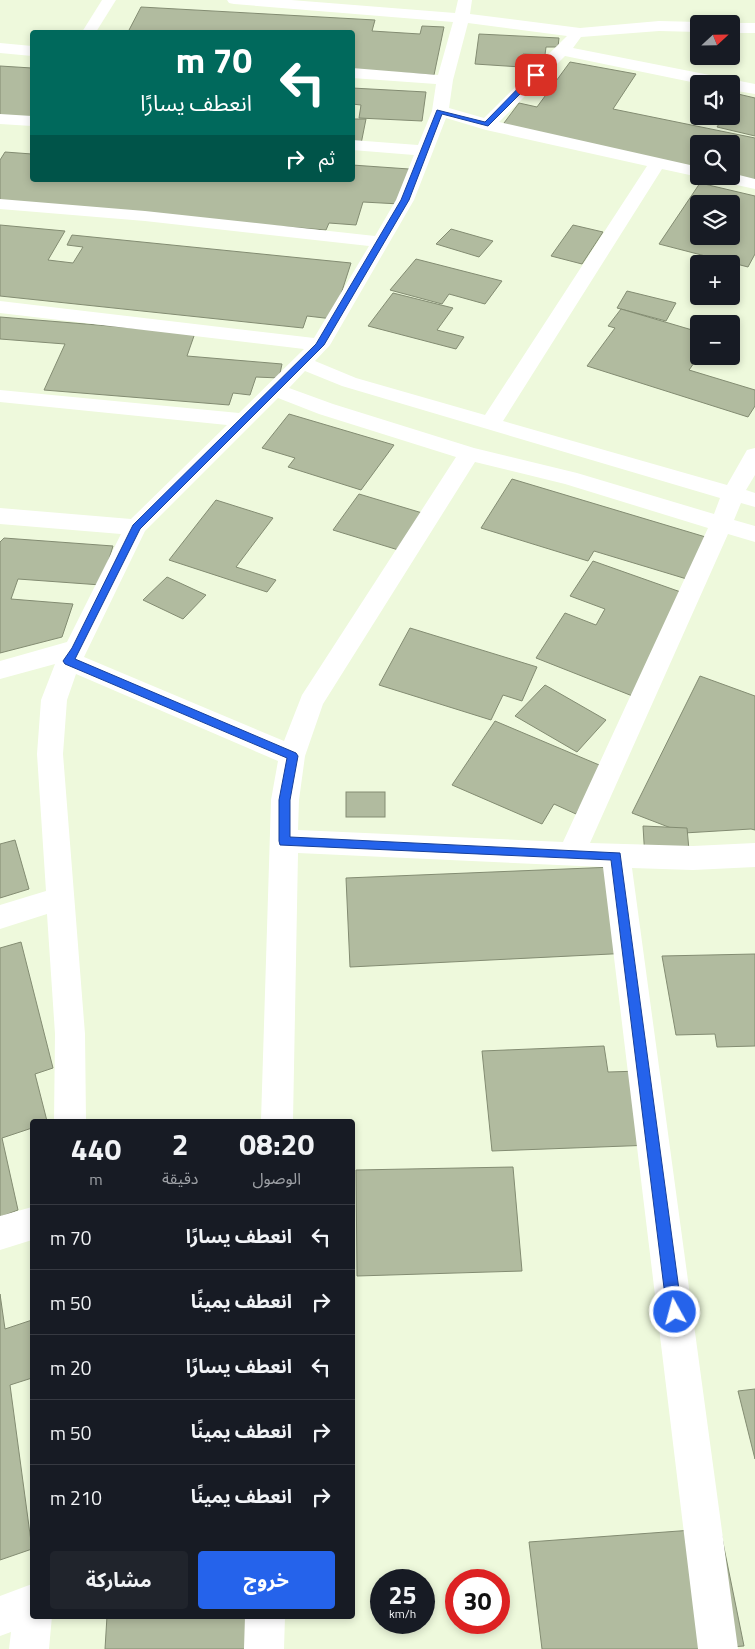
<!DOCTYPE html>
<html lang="ar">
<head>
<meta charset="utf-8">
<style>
  :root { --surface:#171b24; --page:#20242c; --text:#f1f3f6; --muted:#9ea1a6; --line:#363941; --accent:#2563eb }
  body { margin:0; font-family:"Titillium Web","Noto Sans Arabic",sans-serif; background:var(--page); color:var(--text); direction:rtl; height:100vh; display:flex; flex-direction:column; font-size:19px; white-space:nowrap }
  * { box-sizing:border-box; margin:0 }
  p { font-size:16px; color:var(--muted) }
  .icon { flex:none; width:28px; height:28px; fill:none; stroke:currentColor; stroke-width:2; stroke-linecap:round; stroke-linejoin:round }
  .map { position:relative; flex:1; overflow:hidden; direction:ltr }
  .drawer { position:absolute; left:30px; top:1119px; width:325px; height:500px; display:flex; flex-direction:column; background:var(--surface); border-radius:5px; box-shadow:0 2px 8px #0003; direction:rtl }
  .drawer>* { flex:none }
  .banner { position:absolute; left:30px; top:30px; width:325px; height:152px; border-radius:5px; box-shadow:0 2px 8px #0003; direction:rtl; background:#00695c; color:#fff; overflow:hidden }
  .needle { width:32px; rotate:68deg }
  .fabs { position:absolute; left:690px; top:15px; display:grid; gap:10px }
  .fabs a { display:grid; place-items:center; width:50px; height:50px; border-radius:5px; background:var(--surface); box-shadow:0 2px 8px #0003; font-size:25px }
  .speed { position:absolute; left:370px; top:1569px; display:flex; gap:10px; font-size:25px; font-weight:700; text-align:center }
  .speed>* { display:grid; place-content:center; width:65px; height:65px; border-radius:50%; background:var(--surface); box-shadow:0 2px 8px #0003; line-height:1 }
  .speed small { font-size:12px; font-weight:400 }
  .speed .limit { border:8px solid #d22; background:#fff; color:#111 }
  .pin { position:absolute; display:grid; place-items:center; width:42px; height:42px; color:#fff; margin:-21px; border-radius:10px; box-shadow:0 2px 8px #0006 }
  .me { position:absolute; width:55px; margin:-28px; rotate:353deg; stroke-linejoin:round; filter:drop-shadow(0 0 4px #0008) }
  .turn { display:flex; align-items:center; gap:18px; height:105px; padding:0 20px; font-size:22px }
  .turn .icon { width:65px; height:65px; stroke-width:2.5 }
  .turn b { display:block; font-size:35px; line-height:42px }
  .then { display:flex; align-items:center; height:48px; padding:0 20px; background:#0003; gap:10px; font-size:19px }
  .eta { display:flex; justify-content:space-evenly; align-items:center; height:85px; text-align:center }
  .eta b { font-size:30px; font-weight:700; line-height:35px }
  .primary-button { display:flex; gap:10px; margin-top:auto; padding:10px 20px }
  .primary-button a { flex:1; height:58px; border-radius:5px; background:var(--accent); color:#fff; font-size:20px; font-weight:700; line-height:58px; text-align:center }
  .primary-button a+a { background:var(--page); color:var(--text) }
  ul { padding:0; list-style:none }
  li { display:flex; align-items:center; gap:15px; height:65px; padding:0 20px; border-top:1px solid var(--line) }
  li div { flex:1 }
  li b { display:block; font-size:19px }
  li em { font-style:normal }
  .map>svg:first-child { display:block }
  .building { fill:#b1bb9f; stroke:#838c72; fill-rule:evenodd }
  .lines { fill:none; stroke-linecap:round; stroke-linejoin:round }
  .street { fill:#fff; fill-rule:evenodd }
  .route { fill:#2563eb; stroke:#184099 }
</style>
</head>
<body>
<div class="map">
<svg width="755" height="1649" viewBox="0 0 755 1649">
  <rect width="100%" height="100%" fill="#eef9dc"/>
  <g class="building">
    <path d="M141,7L375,20L372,31L420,34L422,26L444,27L434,75L352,70V32H128Z"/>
    <path d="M479,34L559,38L558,47H546L545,55L523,54L521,67L475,64Z"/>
    <path d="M570,62L636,74L613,109L755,138V181L731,176V144H699V169L501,127L519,103L537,107Z"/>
    <path d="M0,66L32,68V121L0,119Z"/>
    <path d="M352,88L426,92L422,121L359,118L361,105L352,104Z"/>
    <path d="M738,94L755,98V136L717,127L724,116H731V105Z"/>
    <path d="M352,119H366L360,149L352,148Z"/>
    <path d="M5,152L32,154V180H352V165L409,169L400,204L363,202L356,225L329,223L326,230L0,205V160Z"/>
    <path d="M700,183L755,196V254L748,267L659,244ZM699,204H731V236H699Z"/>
    <path d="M0,225L65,231L48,260L73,263L83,247L67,245L72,235L351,263L333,319L307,316L303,328L0,296Z"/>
    <path d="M573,225L603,232L582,264L551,256Z"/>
    <path d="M451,229L493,241L479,257L436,244Z"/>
    <path d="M416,259L502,281L485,304L449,294L442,304L390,290Z"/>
    <path d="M627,291L676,303L666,321L617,308Z"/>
    <path d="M393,293L453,308L437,330L464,337L456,349L368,326Z"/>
    <path d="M621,309L699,332V356L689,370L755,390V406L748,417L587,366L615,328L608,326Z"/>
    <path d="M0,317L195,333L187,356L282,364L279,378L256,377L250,395L233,393L229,405L44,390L65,344L0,339Z"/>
    <path d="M289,414L394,445L361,490L288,467L295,458L262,448Z"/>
    <path d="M512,479L719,541L700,583L594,551L588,561L481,528Z"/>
    <path d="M359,494L429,515L405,552L333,530Z"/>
    <path d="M216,500L273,518L236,567L276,580L267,592L169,560Z"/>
    <path d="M4,538L113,546L101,585L18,579L11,599L73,604L62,637L0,653V542Z"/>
    <path d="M593,561L692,596L635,697L536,658L565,613L596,625L605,609L570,596Z"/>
    <path d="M167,577L206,595L183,619L143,600Z"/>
    <path d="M410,628L537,667L522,701L503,695L491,720L379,685Z"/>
    <path d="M700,676L755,696V830L751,829L684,833L632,813Z"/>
    <path d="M545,685L606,720L577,752L515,716Z"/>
    <path d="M495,721L604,767L576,814L554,804L542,824L452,785Z"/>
    <rect x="346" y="792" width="39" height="25"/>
    <path d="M643,826L687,828L690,861L645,859Z"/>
    <path d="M15,840L29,889L0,898V844Z"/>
    <path d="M614,867L631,953L350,967L346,878Z"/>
    <path d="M21,942L53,1068L35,1074L47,1121H32V1128L2,1138L18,1210L0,1217V948Z"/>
    <path d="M755,954V1046L717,1047L715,1034L676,1035L662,956Z"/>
    <path d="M604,1046L608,1072L641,1071L653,1145L492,1151L482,1051Z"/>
    <path d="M513,1167L522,1271L357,1276L356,1170Z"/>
    <path d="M0,1294L5,1329L32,1320V1378L10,1385L32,1549L0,1560Z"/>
    <path d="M755,1389V1459L738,1391Z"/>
    <path d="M720,1528L744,1646L702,1649H542L529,1542Z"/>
    <path d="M107,1616H264V1649H105Z"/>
  </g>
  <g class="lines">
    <g class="street">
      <path d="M102,0H116L96,32H82Z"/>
      <path d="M227,0H291L455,13L458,0H472L470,14L580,28L659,21L699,22L704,24H699V32L659,31L581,37L573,48L755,84V94L731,90V84H701L565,56L499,122L699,167V176H703L699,177L662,169L503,421L727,485L747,450L755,448V475L746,490L755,493V507L741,503L734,520L755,526V542L728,534L590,843L693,846L755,843V867L693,870L632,868L738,1649H698L603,867L298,853L293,1121H261L271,800L278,761L76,674L67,700L63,754L85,1034L86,1121H54L55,1034L47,914L0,929V905L46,891L37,754L41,700L55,664L0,679V661L67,642L121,534L0,524V508L131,519L227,425L0,402V390L239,413L304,349L0,313V301L314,338L369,246L145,221L0,209V199L145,211L375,236L396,200L414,155L352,150V140L418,145L432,111L436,84L352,78V68L438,75L453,22L234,4L229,3ZM468,23L567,36L484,118L449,108L453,80ZM446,118L486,130L647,166L485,415L356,378L315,361L330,345L414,200ZM305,371L342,386L720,498L714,514L577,473L474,448L333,404L289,388ZM278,398L319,414L456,457L302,695L284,741L84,657L145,531ZM475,462L565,484L708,528L563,842L298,830L299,800L305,756L323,704Z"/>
      <rect x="731" y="23" width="24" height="10"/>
      <path d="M0,43L32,46V56L0,53Z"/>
      <path d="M0,114L32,116V126L0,124Z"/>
      <path d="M731,173L755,179V189L714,180L711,176H731Z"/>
      <path d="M32,1207V1240L0,1250V1216Z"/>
      <path d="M32,1584V1616H52L49,1649H9L11,1632L0,1636V1596Z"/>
      <path d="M245,1616H285L284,1649H244Z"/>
    </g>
  </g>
  <path class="route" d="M533,73L539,75L488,126L442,114L409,200L324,345L140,529L75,659L296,753L298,756L290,800V837L620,853L682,1312L680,1317L675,1319L670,1317L667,1312L611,860L280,845L279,841V800L287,758L65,664L63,661L72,648L133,525L316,344L401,200L437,110L485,122Z"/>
</svg>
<div class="fabs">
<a><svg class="needle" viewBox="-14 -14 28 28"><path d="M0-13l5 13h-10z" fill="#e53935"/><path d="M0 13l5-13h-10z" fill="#9ea1a6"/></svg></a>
<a><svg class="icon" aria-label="sound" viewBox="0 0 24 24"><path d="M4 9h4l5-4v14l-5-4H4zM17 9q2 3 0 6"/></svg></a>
<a><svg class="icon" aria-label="search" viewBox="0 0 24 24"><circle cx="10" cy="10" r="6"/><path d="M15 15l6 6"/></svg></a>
<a><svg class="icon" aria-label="layers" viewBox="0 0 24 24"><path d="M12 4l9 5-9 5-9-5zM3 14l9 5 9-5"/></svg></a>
<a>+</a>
<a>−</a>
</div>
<div class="speed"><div>25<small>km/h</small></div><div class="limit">30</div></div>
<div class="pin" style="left:536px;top:75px;background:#d93025"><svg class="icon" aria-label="arrive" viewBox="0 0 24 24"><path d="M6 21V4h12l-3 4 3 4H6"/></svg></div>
<svg class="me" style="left:675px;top:1312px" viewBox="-20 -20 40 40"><circle r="17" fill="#2563eb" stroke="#fff" stroke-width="3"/><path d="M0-11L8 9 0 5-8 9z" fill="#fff"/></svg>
<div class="banner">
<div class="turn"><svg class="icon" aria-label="left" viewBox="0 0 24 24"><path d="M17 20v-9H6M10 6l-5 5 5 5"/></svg><div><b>70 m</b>انعطف يسارًا</div></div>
<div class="then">ثم<svg class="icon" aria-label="right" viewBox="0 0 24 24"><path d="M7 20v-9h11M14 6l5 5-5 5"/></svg></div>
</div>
<section class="drawer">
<div class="eta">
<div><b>08:20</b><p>الوصول</p></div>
<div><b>2</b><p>دقيقة</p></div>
<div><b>440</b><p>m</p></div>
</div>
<ul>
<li><svg class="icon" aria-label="left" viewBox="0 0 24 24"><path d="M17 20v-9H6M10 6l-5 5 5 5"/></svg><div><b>انعطف يسارًا</b></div><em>70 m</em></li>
<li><svg class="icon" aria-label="right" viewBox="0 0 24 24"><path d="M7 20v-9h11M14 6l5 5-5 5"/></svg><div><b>انعطف يمينًا</b></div><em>50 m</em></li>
<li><svg class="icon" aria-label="left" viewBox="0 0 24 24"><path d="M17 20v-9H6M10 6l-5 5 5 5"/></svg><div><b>انعطف يسارًا</b></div><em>20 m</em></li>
<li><svg class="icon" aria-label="right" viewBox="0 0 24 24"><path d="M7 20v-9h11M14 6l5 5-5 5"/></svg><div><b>انعطف يمينًا</b></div><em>50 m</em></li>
<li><svg class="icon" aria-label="right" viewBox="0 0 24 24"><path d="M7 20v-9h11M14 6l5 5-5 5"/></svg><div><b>انعطف يمينًا</b></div><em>210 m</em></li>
</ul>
<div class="primary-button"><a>خروج</a><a>مشاركة</a></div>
</section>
</div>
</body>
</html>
